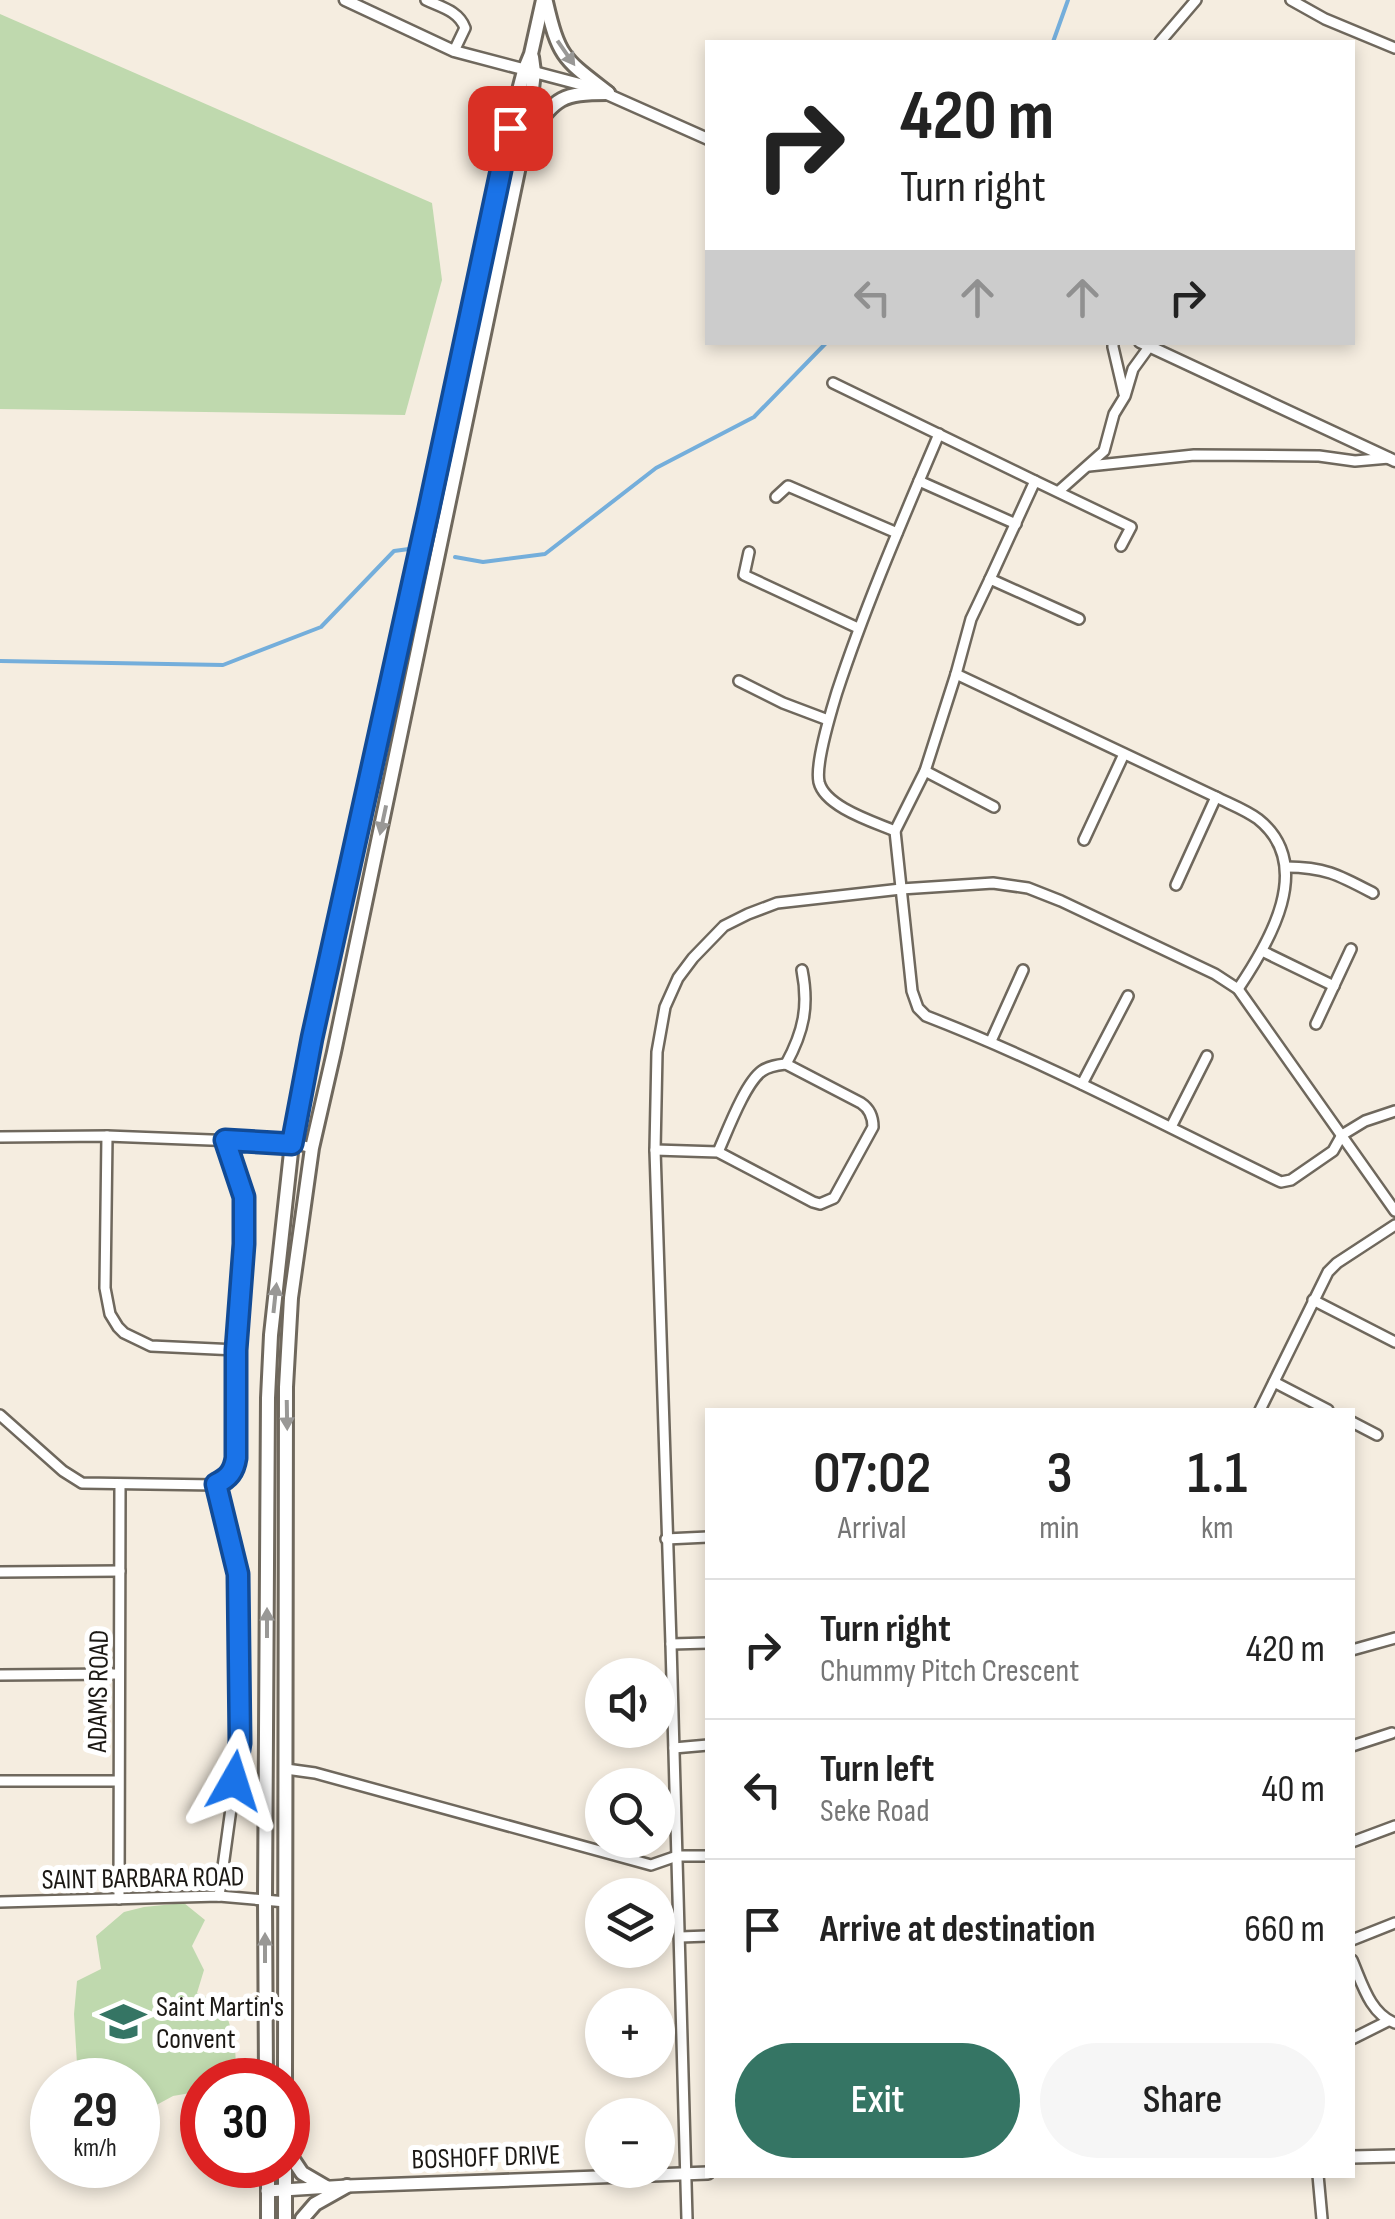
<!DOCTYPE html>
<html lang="en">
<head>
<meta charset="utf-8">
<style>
  :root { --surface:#fff; --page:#f6f6f6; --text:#222; --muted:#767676; --line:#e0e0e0; --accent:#357564 }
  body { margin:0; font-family:"Sofia Sans Condensed",sans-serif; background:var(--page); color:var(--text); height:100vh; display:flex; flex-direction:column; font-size:38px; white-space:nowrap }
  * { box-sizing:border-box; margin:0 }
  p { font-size:32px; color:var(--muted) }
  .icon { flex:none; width:55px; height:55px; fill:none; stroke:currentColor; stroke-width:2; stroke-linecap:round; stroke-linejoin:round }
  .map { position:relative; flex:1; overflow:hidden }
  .details { position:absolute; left:705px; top:1408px; width:650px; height:770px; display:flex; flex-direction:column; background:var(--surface); border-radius:0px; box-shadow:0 5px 15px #0003 }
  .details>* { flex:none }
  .hud { position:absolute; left:705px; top:40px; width:650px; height:305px; border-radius:0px; box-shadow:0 5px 15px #0003; background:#fff; color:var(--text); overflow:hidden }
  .tools { position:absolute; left:585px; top:1658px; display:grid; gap:20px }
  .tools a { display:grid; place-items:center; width:90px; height:90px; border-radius:50%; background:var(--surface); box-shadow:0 5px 15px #0003; font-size:50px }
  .speed { position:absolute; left:30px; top:2058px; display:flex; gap:20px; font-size:50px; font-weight:700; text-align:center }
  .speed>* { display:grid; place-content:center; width:130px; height:130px; border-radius:50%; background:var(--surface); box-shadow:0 5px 15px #0003; line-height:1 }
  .speed small { font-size:25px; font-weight:400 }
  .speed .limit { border:15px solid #d22; background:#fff; color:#111 }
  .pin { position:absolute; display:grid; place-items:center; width:85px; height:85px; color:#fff; margin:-42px; border-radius:20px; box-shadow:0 5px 15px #0006 }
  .me { position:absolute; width:110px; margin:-55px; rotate:6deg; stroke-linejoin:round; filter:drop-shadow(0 0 8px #0008) }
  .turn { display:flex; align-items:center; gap:35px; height:210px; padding:0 30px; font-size:45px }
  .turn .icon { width:130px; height:130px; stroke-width:2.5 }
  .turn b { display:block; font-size:70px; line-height:85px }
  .lanes { display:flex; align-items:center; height:95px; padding:0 30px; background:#0003; justify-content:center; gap:50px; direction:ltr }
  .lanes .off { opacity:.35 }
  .eta { display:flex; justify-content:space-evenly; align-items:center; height:170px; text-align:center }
  .eta b { font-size:60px; font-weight:600; line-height:70px }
  .action { display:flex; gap:20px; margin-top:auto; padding:20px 30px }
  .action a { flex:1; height:115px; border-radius:60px; background:var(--accent); color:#fff; font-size:40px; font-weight:600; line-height:115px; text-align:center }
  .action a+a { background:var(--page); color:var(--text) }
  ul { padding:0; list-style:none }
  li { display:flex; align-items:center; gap:30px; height:140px; padding:0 30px; border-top:2px solid var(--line) }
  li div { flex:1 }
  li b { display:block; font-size:38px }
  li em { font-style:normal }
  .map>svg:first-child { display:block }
  .green { fill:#bfd9ae }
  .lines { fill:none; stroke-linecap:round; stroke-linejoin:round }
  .stream { stroke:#74aedb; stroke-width:4 }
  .minor-casing { stroke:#6f685d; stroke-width:14 }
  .tertiary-casing { stroke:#6f685d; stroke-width:15 }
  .secondary-casing { stroke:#6f685d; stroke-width:16 }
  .primary-casing { stroke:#6f685d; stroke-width:18 }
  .minor { stroke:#fff; stroke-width:9 }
  .tertiary { stroke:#fff; stroke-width:10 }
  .secondary { stroke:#fff; stroke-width:11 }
  .primary { stroke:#fff; stroke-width:12 }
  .oneway { fill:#999896 }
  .route-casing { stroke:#114b97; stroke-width:25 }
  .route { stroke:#1a73e8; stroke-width:18 }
  .labels { text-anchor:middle; stroke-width:10; stroke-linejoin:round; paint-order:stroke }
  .street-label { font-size:28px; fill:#1c1915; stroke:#fff }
  .poi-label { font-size:28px; fill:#1c1915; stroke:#fff; text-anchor:start }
</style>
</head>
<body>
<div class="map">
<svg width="1395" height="2219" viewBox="0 0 1395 2219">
  <rect width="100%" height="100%" fill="#f5ede0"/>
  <g class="green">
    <path d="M0,14L432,203L442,280L405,415L0,409Z"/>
    <path d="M184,1903L205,1920L192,1946L204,1970L197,1993L224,2005C230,2029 243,2057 230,2080H202V2091L173,2096L138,2115V2080H78L74,2014L77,1981L101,1969L96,1936L124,1912L144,1907Z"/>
  </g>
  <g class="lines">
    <g class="stream">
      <path d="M1053,42L1068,0"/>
      <path d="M455,557L483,562L545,554L656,468L754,417L827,342"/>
      <path d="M0,661L223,665L321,627L394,551L409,549"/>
    </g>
    <defs>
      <g id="minor">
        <path d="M426,0C441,7 459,11 465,28L454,51"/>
        <path d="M1291,0L1325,19L1395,48"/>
        <path d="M1160,42L1196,0"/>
        <path d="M1113,342V347L1124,394"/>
        <path d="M833,383L1035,481"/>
        <path d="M1089,466L1194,455L1319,456L1355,461L1389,458"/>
        <path d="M919,481L1016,524"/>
        <path d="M1059,491L1104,451L1114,414L1125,396L1133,369L1149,347"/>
        <path d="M776,497L788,486L897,533"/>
        <path d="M749,552L744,575L858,628"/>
        <path d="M990,579L1035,481L1131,527L1121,546"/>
        <path d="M1079,619L990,579L971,619L956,674L925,771L895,831L912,991L918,1008L926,1016C1048,1063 1163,1125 1281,1182L1291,1180L1333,1151L1342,1135L1365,1121L1395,1111"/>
        <path d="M956,674L1216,797C1230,804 1246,810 1258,819C1316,865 1269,943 1238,989"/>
        <path d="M739,681L783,703L828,720"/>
        <path d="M925,771L994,807"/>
        <path d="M895,831C874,822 825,807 819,782C815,763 831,712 837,692C866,604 903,519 939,434"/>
        <path d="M1084,840L1124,754"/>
        <path d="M1286,867C1325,867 1339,875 1373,893"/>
        <path d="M1176,885L1216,797"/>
        <path d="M1262,951L1334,986"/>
        <path d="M1316,1024L1351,949"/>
        <path d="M991,1041L1023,970"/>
        <path d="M786,1064C804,1031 809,1006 802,970"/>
        <path d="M1082,1084L1128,996"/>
        <path d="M1171,1127L1207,1056"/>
        <path d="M107,1136L105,1288L110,1314L118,1327L124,1333L151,1346L237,1350"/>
        <path d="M0,1137L107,1136L292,1143L312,1148"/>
        <path d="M655,1150L718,1152L813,1202L820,1204L834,1198L873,1127C873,1117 870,1109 861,1103L786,1064C778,1065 769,1066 762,1071C745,1083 727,1132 718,1152"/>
        <path d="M1313,1300L1395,1342"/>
        <path d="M1274,1382L1328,1410"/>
        <path d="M1260,1410L1328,1272L1337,1263L1395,1225"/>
        <path d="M0,1415L63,1471L82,1483L216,1485"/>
        <path d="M1352,1422L1377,1435"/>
        <path d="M666,1539L708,1537"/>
        <path d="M0,1572L120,1571"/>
        <path d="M671,1644L708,1643"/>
        <path d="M1352,1650L1395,1638"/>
        <path d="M0,1675L119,1674"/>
        <path d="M1352,1746L1392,1733"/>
        <path d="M674,1748L708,1745"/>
        <path d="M286,1769L315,1773L651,1865L677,1856H708"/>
        <path d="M0,1781H118"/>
        <path d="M1352,1842L1395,1826"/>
        <path d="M219,1896L240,1743L237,1574L235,1555L216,1485C229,1478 234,1471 236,1458L237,1350L245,1214C245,1187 233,1165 225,1140"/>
        <path d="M119,1899L120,1484"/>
        <path d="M0,1902L219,1896L286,1902"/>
        <path d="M680,1937L708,1936"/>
        <path d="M1352,1940L1395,1923"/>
        <path d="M1352,1960C1362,1983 1370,2014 1395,2023"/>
        <path d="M1352,2039L1388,2021"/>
        <path d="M1318,2175L1322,2219"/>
        <path d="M687,2219L671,1644L655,1150L657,1052L665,1007L678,978L693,958L724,926L748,914L777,903L901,889L993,883L1028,888L1061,901L1215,974L1238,989L1395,1211"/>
      </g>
      <g id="tertiary">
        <path d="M345,0L454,51L591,87L708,139"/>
        <path d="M1140,342L1395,461"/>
      </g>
      <g id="secondary">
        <path d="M1352,2157L1395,2156"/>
        <path d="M267,2191L347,2186L708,2173"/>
      </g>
      <g id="primary">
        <path d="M546,2C559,58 564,59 608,93"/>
        <path d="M528,136C557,98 559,93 608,93"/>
        <path d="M266,2080L265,1899L268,1398L271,1335L292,1143L311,1038L437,470L509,128L524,71L531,54L543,0"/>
        <path d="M285,2080L286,1387L291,1298L312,1148L334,1052L528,123L534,72L532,57"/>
        <path d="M288,2152L302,2173L326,2187"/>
        <path d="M268,2165V2219"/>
        <path d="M285,2165V2219"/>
        <path d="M302,2219L315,2204L347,2186"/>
      </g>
    </defs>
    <use href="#minor" class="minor-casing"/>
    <use href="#tertiary" class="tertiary-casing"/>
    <use href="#secondary" class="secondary-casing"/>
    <use href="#primary" class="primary-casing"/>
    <use href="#minor" class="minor"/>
    <use href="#tertiary" class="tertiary"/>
    <use href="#secondary" class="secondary"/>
    <use href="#primary" class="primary"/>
  </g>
  <defs><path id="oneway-solid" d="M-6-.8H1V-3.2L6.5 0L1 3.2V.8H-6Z" transform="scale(2.5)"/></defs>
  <g class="oneway">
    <use href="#oneway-solid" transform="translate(566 53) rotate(55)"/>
    <use href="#oneway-solid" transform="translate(383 820) rotate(102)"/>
    <use href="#oneway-solid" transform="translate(275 1298) rotate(-84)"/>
    <use href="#oneway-solid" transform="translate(287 1415) rotate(89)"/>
    <use href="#oneway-solid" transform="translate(267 1623) rotate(-90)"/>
    <use href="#oneway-solid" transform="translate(265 1948) rotate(-90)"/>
  </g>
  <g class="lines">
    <defs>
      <path id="route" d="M234,1781L240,1743L238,1574L216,1484C229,1478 234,1471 236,1458V1350L244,1244V1197L225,1140L292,1144L312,1038L429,508L510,128"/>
    </defs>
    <use href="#route" class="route-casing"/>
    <use href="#route" class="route"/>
  </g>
  <defs>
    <symbol id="school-bare" viewBox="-9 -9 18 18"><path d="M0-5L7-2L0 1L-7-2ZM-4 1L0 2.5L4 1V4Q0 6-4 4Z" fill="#357564" stroke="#fff" stroke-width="2.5" paint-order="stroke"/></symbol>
  </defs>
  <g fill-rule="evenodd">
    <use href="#school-bare" x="92" y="1990" width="63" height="63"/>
  </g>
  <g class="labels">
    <g class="street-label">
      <text transform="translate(97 1691) rotate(-89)" y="10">ADAMS ROAD</text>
      <text transform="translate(143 1877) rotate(-1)" y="10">SAINT BARBARA ROAD</text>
      <text transform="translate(486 2156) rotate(-2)" y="10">BOSHOFF DRIVE</text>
    </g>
    <g class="poi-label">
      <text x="156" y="2016">Saint Martin's<tspan x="156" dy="32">Convent</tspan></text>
    </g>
  </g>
</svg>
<div class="tools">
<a><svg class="icon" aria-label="sound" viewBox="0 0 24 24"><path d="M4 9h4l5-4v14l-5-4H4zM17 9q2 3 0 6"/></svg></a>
<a><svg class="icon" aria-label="search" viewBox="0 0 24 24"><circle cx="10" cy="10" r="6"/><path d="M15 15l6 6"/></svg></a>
<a><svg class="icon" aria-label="layers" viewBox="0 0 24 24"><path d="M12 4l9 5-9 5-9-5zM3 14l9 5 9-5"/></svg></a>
<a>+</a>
<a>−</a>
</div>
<div class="speed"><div>29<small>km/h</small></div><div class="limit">30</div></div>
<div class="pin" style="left:510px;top:128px;background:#d93025"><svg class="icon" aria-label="arrive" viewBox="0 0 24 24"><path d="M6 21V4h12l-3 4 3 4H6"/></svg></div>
<svg class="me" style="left:234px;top:1781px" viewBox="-20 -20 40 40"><path d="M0-17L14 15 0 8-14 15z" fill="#1a73e8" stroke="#fff" stroke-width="4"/></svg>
<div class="hud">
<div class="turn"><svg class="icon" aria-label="right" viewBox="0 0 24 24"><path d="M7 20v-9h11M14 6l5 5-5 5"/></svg><div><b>420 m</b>Turn right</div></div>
<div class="lanes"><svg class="icon off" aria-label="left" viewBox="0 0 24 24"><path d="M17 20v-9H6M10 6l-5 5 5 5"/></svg><svg class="icon off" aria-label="ahead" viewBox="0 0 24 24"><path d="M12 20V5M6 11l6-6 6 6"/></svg><svg class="icon off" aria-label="ahead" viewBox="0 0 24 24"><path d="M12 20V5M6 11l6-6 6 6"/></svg><svg class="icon" aria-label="right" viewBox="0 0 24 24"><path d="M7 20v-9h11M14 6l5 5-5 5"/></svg></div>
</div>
<section class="details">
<div class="eta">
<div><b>07:02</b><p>Arrival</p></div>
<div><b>3</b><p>min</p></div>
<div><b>1.1</b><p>km</p></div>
</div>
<ul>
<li><svg class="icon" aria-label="right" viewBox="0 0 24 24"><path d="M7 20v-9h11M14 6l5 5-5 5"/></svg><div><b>Turn right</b><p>Chummy Pitch Crescent</p></div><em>420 m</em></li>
<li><svg class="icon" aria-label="left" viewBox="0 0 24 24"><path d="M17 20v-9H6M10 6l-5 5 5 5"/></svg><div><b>Turn left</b><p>Seke Road</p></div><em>40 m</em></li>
<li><svg class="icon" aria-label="arrive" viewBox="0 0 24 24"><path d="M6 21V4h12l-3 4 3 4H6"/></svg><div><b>Arrive at destination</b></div><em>660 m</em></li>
</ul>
<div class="action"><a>Exit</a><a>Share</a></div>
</section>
</div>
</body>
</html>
